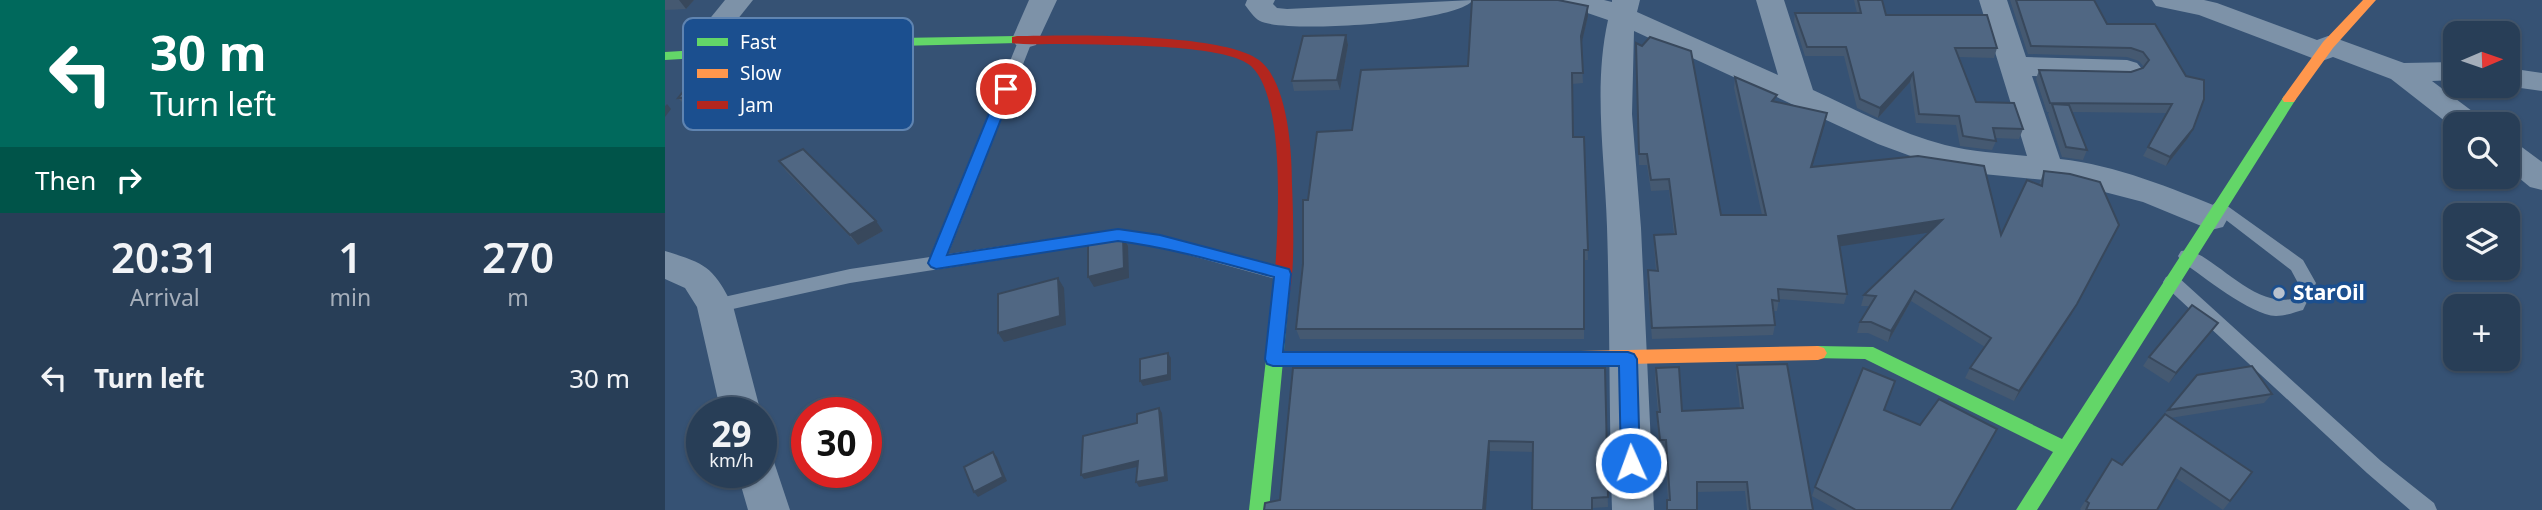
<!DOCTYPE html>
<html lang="en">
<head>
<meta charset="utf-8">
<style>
  :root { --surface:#283e57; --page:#344961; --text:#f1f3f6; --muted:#a5aeba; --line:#44576d }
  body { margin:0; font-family:"Noto Sans",sans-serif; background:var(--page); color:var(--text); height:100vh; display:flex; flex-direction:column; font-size:26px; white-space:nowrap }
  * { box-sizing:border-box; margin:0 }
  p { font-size:23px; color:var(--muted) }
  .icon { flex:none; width:38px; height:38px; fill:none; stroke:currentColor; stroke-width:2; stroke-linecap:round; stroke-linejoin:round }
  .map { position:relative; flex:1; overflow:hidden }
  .side { display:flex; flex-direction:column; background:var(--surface); width:665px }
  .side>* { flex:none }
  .banner { background:#00695c; color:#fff; overflow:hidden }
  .needle { width:46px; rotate:88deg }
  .fabs { position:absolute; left:1778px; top:21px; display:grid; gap:14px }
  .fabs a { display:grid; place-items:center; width:77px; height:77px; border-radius:14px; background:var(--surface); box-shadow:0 2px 5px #0004,0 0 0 2px var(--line); font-size:35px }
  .speed { position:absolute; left:21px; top:397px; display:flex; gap:14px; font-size:35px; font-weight:700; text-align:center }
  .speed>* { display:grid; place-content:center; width:91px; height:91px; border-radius:50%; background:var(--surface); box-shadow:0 2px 5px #0004,0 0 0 2px var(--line); line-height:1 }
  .speed small { font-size:18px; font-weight:400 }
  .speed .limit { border:10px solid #d22; background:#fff; color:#111 }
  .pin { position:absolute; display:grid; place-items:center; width:60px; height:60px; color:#fff; margin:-30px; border:4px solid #fff; border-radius:50%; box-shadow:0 2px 7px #0007 }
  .me { position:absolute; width:77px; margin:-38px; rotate:358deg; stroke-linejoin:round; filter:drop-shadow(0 0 5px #0008) }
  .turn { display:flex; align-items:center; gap:24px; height:147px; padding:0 35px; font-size:32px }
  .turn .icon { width:91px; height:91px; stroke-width:2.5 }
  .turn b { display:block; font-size:49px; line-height:60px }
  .then { display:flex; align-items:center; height:66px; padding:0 35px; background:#0003; gap:14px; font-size:26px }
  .eta { display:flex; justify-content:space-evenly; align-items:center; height:119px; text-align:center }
  .eta b { font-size:42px; font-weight:600; line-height:49px }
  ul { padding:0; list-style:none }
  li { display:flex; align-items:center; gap:21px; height:91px; padding:0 35px }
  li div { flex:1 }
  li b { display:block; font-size:26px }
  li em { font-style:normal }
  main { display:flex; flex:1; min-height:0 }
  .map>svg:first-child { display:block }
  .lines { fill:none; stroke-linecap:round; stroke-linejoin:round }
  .lane { fill:#7d92a8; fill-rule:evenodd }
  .street { fill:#7d92a8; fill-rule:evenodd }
  .fast { fill:#63d668; fill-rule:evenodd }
  .slow { fill:#ff974d; fill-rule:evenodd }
  .jam { fill:#b3261e; fill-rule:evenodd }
  .wall { fill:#455971 }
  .shaded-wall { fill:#38485c }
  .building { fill:#506783; stroke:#38485c; stroke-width:2 }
  .route { fill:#1a73e8; stroke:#114b97; stroke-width:2 }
  .poi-dot { fill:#b9c2ce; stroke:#1b4f8f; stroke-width:2.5 }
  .labels { text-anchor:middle; stroke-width:7; stroke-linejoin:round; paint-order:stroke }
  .poi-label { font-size:21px; font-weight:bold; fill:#fff; stroke:#1b4f8f; text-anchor:start }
  .key { fill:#1b4f8f; stroke:#5f84b1; stroke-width:2 }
  .key-label { font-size:19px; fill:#fff }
</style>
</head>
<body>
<main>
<section class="side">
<div class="banner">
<div class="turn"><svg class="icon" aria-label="left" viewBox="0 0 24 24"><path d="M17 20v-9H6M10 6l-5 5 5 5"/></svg><div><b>30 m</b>Turn left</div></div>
<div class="then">Then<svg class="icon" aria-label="right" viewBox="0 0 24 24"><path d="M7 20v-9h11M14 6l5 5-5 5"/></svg></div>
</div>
<div class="eta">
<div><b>20:31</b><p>Arrival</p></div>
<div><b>1</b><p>min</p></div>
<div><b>270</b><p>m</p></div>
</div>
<ul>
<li><svg class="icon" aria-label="left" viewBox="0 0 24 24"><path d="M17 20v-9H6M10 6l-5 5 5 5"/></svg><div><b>Turn left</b></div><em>30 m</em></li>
</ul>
</section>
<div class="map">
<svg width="1877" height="510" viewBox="0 0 1877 510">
  <rect width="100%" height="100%" fill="#365274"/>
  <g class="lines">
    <g class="lane">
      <path d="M361,35L368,39L283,254L453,229L495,235L618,267L624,269L627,274L624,279L618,281L495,247L453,241L185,283L50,313L44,311L41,306L44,301L50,299L185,269L265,257L354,39Z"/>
      <path d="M1554,200L1638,260L1651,283L1638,310C1631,312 1620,316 1611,316C1585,315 1538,276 1516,261L1513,256L1516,251C1541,244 1583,307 1626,299L1633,283L1626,270L1548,210L1546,206Z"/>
      <path d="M1507,275L1513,277L1716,461L1769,503L1772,510H1745L1702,473L1501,287L1498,282L1501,277Z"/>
    </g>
    <g class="street">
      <path d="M60,0H88L40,60L30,63L20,60L16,54Z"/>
      <path d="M364,0H392L371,45L361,48L351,45L347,39Z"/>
      <path d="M582,0H610L608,4L612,8L622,9L808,0C792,23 620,34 595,21C589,18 584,10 580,5Z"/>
      <path d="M898,0H939L947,2V0H975L972,12L1113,75L1091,0H1119L1148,90C1191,110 1234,133 1280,145C1307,152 1334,153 1362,156L1314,0H1342L1361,57L1462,60L1472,63L1477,69L1472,75L1462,78L1367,76L1395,159C1451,165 1506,188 1558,209L1563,218L1558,227L1546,230L1478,202L1401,182L1308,173L1262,162L1213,144L969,31L967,114L976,228L989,510H947C944,416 945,321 942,227C940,159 928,87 943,20L902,6Z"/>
      <path d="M1487,0H1539L1552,3L1652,40L1663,36L1673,39L1739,63L1790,62V80L1767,81L1815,117L1820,124H1790V129L1726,79L1668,57L1657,61L1647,58L1534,15L1491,6Z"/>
      <path d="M1843,68L1877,73V91L1841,86Z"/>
      <path d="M1843,142L1854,145L1877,162V190L1865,187L1843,169Z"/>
      <path d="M0,251C42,264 48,267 68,306L96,413H56L32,307L20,288L0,279Z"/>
      <path d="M96,455L108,459L125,510H83L72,472H96Z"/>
    </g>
    <g class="fast">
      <path d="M352,36L357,37V43L233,46L0,60V52L233,38Z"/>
      <path d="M1624,95L1631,99L1372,510H1351L1388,452L1200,359L1147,358L1144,353L1147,348L1153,346L1208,347L1397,439L1619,96Z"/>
      <path d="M616,291L622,293L624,297L604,510H584L608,297L610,293Z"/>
    </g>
    <g class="slow">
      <path d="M1698,0H1711L1668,48L1629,102H1619L1617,99L1619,96L1658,42Z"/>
      <path d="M1153,346L1159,348L1162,353L1159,358L1153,360L869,366L863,364L860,359L863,354L869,352Z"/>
    </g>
    <g class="jam">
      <path d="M352,36C402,35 557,32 594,60C623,82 627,151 627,185C628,208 631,284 622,301H610L608,297C612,248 624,101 586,66C564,47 480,46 449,45C428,44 406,44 385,44C373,44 359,45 347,43V37Z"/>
      <path d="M609,352H869L875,354L878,359L875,364L869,366H609L603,364L600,359L603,354Z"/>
    </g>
  </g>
  <g class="wall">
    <path d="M0,0H29L21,9L0,10Z"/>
    <path d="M1189,0H1217L1221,15L1332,48L1329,58L1293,57L1311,102L1358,129L1354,139L1330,138L1331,141L1327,150L1295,146L1291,125L1251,123L1245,82L1213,118L1192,108L1179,56H1140L1129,22L1130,13H1192Z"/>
    <path d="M1345,0H1429L1442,24H1490L1528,129L1523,138L1501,166L1478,156L1502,113L1407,112L1422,150L1418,160L1397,157L1383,114L1384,112H1382L1371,79L1374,70L1466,72L1479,67L1474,61L1462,57L1363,54Z"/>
    <path d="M923,6V16L916,45L918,83L907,84L908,137H919L923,260H919V339H635L631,329L643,200L687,130L803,66Z"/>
    <path d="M681,35L683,45L675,90L629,91L627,81Z"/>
    <path d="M971,43L1056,215H1097L1069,88L1070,77L1111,102L1162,113L1147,167L1336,235L1374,185L1379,171L1406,315L1349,401L1300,378L1305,368L1320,347L1246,301L1223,342L1203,333H1192L1195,322L1205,306H1196L1199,295L1265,232L1175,246L1182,294L1179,304L1114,299L1112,311H1108L1110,325L1108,335L987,339L982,281L983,270L991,271L989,245V235L1009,234L1004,190L986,191L982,165H974Z"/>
    <path d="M154,66L157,71L143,91L239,85L245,94L231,120L101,128L94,119L106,98L18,103L13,98L78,72Z"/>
    <path d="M114,161L218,231L193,245L121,171Z"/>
    <path d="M1546,332L1504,383L1478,366L1484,357Z"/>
    <path d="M1072,365L1148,510H1082L1080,491L1032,492V510H1001L1002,500H1003L1000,449L995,450L992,422V412H993L990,378L991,368L1017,411L1075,408L1071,375Z"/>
    <path d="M940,368L943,507L927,508L868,452L825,451L615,500Z"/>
    <path d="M1532,375L1607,394L1599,403L1505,418L1565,501L1558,510L1511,478L1492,510H1416L1415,509L1447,459L1457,465Z"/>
    <path d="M1219,410L1255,425L1332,429L1286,510H1172L1147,496L1150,487Z"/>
  </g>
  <g class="shaded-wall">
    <path d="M14,0H29L21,9Z"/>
    <path d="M923,6V16L916,46V36Z"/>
    <path d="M681,35L683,45L675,90L672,80Z"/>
    <path d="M154,66L157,71L140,96L136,90Z"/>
    <path d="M1248,73L1245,82L1213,118L1215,108Z"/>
    <path d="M239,85L245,94L231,120L225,110Z"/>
    <path d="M2,104L6,109L0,117V106Z"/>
    <path d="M1162,113L1160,124L1144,178L1146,167Z"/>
    <path d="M1528,129L1523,138L1501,166L1505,157Z"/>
    <path d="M1277,220L1274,231L1171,247L1173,236Z"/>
    <path d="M211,221L218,231L193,245L185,235Z"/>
    <path d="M458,237L463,246L464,278L429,287L423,277Z"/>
    <path d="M393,278L399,288L401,325L339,342L333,333Z"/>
    <path d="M1250,291L1246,301L1223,342L1226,331Z"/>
    <path d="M1412,304L1406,315L1349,401L1354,391Z"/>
    <path d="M1553,323L1546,332L1504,383L1511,373Z"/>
    <path d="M503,353L506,358V380L478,386L475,381Z"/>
    <path d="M494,408L497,413L503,481L474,487L471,482Z"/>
    <path d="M824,441L825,451L821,510H818Z"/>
    <path d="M328,452L332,457L342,481L313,497L309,492Z"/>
    <path d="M473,461L476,466L419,479L416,475Z"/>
  </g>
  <g class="building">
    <path d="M807,0H893L923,6L916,36L918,73H907L908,137H919L923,250H919V329H631L638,264V200H643L652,132L687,130L696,70L803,66Z"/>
    <path d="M1193,0H1217L1221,15H1322L1332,48H1290L1311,102L1349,103L1358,129L1328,128L1331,141L1304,137L1298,136L1294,116L1254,114L1248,73L1215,108L1195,99L1181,47H1142L1130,13H1196Z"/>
    <path d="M1351,0H1429L1442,24H1490L1521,76L1539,80V99L1528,129L1505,157L1483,147L1507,104L1385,103L1374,70L1466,72L1478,68L1484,60L1478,52L1466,48L1366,46Z"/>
    <path d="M681,35L672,80L627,81L638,36Z"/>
    <path d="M985,37L1026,51L1056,215H1101L1070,77L1112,95L1107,101L1162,113L1146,167L1253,156L1319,166L1336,235L1362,180L1377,186L1379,171L1405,174L1435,182L1454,225L1412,304L1354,391L1305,368L1326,338L1250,291L1226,331L1206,322H1195L1211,296L1199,295L1277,220L1173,236L1182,294L1113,289L1114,301L1107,300L1110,325L987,328L983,270L993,271L989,235L1011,234L1004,179L986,180L982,154H974L971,43L977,46Z"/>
    <path d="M154,66L136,90L13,98L33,73L78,72L81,68Z"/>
    <path d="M1387,104L1404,105L1422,150L1401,147Z"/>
    <path d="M138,149L211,221L185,235L114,161Z"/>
    <path d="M458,237L459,268L423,277V244Z"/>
    <path d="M393,278L395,316L333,333V294Z"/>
    <path d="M1527,305L1553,323L1511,373L1484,357Z"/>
    <path d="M503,353V375L475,381V359Z"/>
    <path d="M1122,364L1148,510H1085L1082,482H1032V510H1002V500H1005L1001,440H995L992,412H995L991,368L1014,367L1017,411L1078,408L1072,365Z"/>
    <path d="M1587,366L1607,394L1503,410L1532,375Z"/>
    <path d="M628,368H940L943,497L927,498V510H867L868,442L824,441L818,510H599L600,503L615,500Z"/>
    <path d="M1198,368L1230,381L1219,410L1255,425L1274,399L1332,429L1286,510H1191L1150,487Z"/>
    <path d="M494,408L500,477L471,482L473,461L416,475L418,436L472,423V414Z"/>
    <path d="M1500,414L1587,472L1565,501L1516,468L1492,510H1421L1424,503L1421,501L1447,459L1457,465Z"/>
    <path d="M328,452L338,477L309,492L299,467Z"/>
  </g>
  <path class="route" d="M341,85L348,89L282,255L453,229L495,235L624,269L626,274L618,352H963L969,354L972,359L975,463L972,469L966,471L959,469L956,463L954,366H608L602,364L600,359L609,277C558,263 507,248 453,241L271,269L266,267L263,263L334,89Z"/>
  <circle class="poi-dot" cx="1614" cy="293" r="7"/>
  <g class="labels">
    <g class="poi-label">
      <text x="1628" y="300">StarOil</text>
    </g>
  </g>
  <rect x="18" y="18" width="230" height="112" rx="10" class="key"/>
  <rect x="32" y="38" width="31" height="8" fill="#63d668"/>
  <rect x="32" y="69" width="31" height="9" fill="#ff974d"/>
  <rect x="32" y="101" width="31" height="8" fill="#b3261e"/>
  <g class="key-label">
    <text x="75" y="49">Fast</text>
    <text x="75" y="80">Slow</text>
    <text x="75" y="112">Jam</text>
  </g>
</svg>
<div class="fabs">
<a><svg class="needle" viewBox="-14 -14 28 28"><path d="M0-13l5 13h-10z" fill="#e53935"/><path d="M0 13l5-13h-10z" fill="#a5aeba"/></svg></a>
<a><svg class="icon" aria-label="search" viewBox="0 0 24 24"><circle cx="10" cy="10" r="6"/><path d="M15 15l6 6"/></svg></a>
<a><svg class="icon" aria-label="layers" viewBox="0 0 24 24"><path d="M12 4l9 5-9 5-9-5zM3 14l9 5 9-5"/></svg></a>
<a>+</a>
</div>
<div class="speed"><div>29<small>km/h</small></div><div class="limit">30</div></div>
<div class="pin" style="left:341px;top:89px;background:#d93025"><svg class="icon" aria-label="arrive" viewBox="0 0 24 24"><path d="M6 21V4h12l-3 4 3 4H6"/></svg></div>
<svg class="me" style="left:966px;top:463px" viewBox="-20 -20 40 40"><circle r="17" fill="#1a73e8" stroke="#fff" stroke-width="3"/><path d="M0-11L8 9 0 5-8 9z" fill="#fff"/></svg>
</div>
</main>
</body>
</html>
